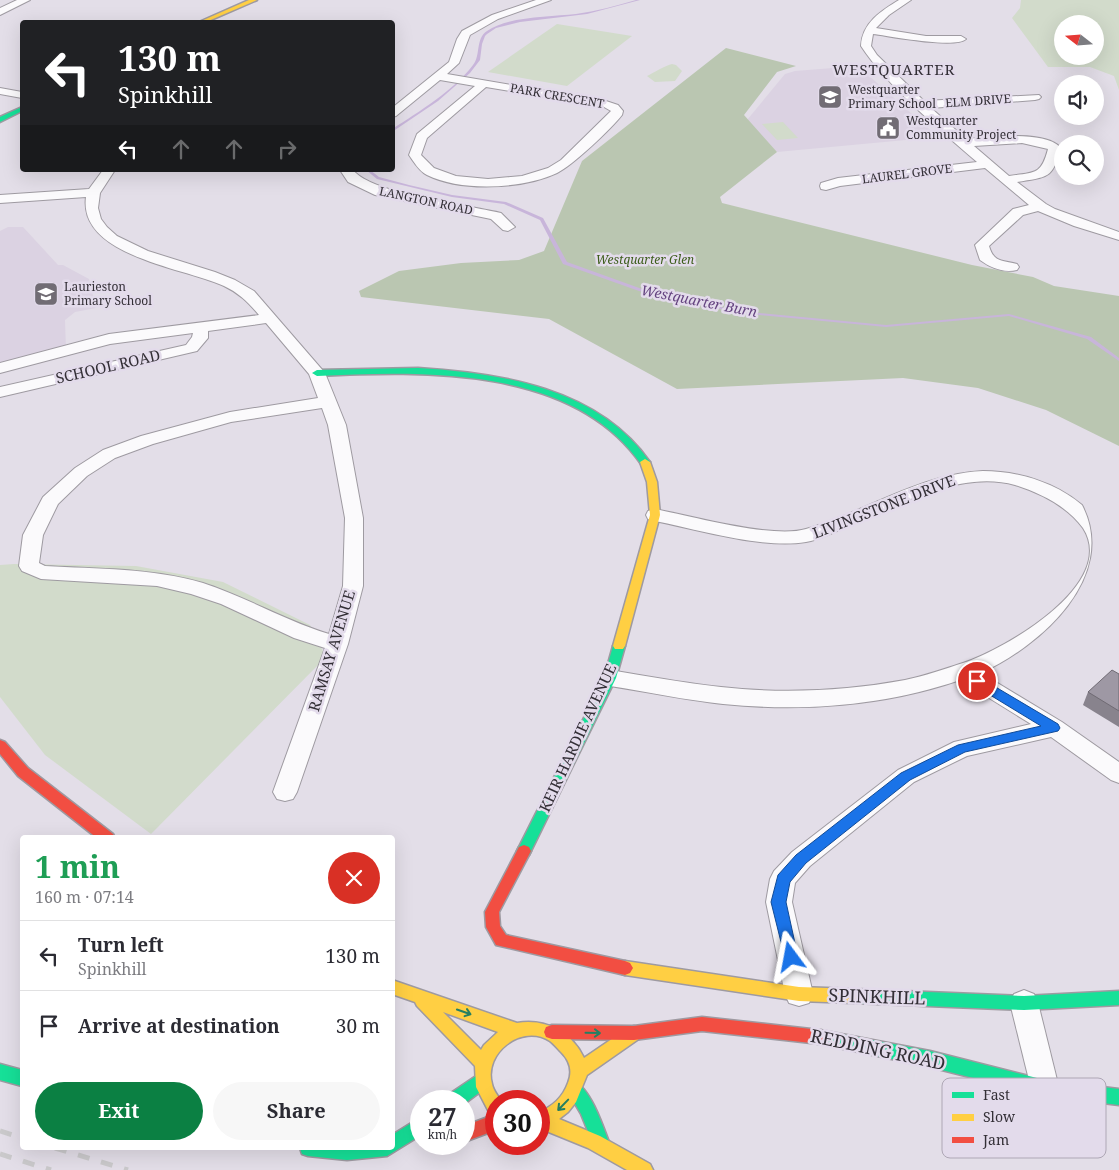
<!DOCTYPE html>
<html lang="en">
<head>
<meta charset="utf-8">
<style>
  :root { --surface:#fff; --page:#f7f7f7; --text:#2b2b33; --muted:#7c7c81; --line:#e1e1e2; --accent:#0b8043 }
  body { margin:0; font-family:"Noto Serif",serif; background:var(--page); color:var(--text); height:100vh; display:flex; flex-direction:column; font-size:19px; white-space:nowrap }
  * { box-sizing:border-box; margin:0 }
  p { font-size:16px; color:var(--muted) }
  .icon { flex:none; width:28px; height:28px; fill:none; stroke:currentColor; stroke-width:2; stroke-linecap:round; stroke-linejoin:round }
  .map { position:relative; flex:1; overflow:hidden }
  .details { position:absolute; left:20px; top:835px; width:375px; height:315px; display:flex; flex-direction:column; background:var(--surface); border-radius:5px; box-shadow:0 5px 20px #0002 }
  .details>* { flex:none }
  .banner { position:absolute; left:20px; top:20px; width:375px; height:152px; border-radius:5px; box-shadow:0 5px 20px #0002; background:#202124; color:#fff; overflow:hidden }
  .needle { width:32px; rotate:287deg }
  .fabs { position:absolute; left:1054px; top:15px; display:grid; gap:10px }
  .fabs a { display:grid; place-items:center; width:50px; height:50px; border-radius:50%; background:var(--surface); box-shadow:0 5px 20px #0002; font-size:25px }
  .speed { position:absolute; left:410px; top:1090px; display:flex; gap:10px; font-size:25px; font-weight:700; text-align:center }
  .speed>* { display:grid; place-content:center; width:65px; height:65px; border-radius:50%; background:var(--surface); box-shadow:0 5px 20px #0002; line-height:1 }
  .speed small { font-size:12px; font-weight:400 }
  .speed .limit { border:8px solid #d22; background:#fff; color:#111 }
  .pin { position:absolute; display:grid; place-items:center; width:42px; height:42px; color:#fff; margin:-21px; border:2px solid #fff; border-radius:50%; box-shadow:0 1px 5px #0007 }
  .me { position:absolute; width:55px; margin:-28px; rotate:347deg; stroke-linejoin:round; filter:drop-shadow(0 0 4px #0008) }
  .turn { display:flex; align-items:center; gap:18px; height:105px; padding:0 15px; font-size:22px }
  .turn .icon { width:65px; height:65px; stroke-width:2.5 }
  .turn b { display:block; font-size:35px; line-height:42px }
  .lanes { display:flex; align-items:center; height:48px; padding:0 15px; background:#0003; justify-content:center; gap:25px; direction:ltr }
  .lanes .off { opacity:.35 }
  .round { display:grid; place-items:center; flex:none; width:52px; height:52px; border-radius:26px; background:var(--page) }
  .headline { display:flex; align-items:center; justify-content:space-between; height:85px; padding:0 15px }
  h1 { font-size:30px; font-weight:700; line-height:38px; color:#1e9e55 }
  .cta { display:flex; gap:10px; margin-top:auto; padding:10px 15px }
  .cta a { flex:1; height:58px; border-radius:30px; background:var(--accent); color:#fff; font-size:20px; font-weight:700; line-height:58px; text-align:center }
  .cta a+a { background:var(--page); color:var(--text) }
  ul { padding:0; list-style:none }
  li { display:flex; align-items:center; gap:15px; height:70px; padding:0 15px; border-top:1px solid var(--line) }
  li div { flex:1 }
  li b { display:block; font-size:19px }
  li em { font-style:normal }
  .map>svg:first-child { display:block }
  .built { fill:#dbd2e2 }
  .green { fill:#d2dbcb; fill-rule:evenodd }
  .forest { fill:#bac6b1 }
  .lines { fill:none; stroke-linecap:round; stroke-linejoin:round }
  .stream { fill:#c8b5da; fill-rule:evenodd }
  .street-casing { stroke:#9e9aa1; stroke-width:2 }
  .fast-casing { stroke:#9e9aa1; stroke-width:3 }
  .slow-casing { stroke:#9e9aa1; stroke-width:3 }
  .jam-casing { stroke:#9e9aa1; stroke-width:3 }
  .street { fill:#fbfafc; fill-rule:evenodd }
  .fast { fill:#16e098; fill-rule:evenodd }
  .slow { fill:#ffcf43; fill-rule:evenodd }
  .jam { fill:#f24e42; fill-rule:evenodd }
  .rail { stroke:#cac9cb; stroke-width:5; stroke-dasharray:12 12; stroke-linecap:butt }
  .wall { fill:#88838d }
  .building { fill:#9e98a4; stroke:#6f6a73 }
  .oneway { stroke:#267f62 }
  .route { fill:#1a73e8; stroke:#114b97 }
  .labels { text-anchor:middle; stroke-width:5; stroke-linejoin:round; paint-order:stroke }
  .far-poi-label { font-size:12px; fill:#332f36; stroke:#e3dbeb; text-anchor:start }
  .far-street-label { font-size:12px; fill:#332f36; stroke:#e3dbeb }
  .far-park-label { font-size:12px; font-style:italic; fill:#3c5d1a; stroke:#e3dbeb }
  .far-water-label { font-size:14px; font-style:italic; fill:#654480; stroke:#e3dbeb }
  .far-quarter-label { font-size:15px; letter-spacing:1px; fill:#332f36; stroke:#e3dbeb }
  .street-label { font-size:15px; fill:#332f36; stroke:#e3dbeb }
  .near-street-label { font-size:18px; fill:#332f36; stroke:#e3dbeb }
  .key { fill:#e3dbeb; stroke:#aea7b5; stroke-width:1 }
  .key-label { font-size:14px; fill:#332f36 }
</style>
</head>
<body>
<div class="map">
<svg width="1119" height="1170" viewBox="0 0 1119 1170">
  <rect width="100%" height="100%" fill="#e3dee8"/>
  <g class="built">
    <path d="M858,66L938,137L777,152L747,120L785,74L795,71Z"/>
    <path d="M8,227H23L58,265H63L89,279L96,308L75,312L65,320L66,350L0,368V231Z"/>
  </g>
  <g class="green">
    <path d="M1021,0H1119V90L1114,76L1090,67H1048L1012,18L1020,8ZM1062,24H1095V56H1062Z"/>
    <path d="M557,24L632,36L567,86L488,72Z"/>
    <path d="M672,64L676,65L682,71L675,81L655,82L647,76C653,73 666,65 672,64Z"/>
    <path d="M783,122L798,138L777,140L762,124Z"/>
    <path d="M14,564L136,566L223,582L310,625L326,657L151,834L45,755L0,697V565Z"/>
  </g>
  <path class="forest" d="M726,48L796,66L777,72L744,115L777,152L720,197L722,203L972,265L1033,277L1054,286L1119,296V446L1046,410L978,388L903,378L677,389L549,319L361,297L359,291L399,271L461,263L519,260L544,251L582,161Z"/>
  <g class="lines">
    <g class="stream">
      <path d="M636,0H640L587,14L520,22L496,28L487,34L485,36L482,44L480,60L470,73L438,101L392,132V129C419,112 454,90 473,65C481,55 475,39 487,31C509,16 550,17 576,14C596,11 616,6 636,0Z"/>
      <path d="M366,170H370L379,177L409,185L452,195L506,202L543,218L567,262L642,289L738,311L886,325L1009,314L1091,337L1119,358V361L1087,339L1009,316L886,327L738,313L639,291L563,264L540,220L504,204L452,197L377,179Z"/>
    </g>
    <defs>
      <g id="street">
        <path d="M17,0H30L0,15V8Z"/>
        <path d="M536,0H551L498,19L470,35L459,63L447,74L606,101L618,105L623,111L622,115C611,129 572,166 557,173C523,189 461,192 427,175C419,171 414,162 409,155L417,134L475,86L440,80L396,116L392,117V108L449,62L457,39L462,31L492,15ZM486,87L604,107L611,111L561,160L548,168L522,176L488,179L456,176L434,168L421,155L427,138Z"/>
        <path d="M899,0H911L889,15L876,28L926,36H961L966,39C955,49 890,36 873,34L871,46L877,55L924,101L1039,95L1041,97L1039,99L1035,100L931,108L966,139C988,137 1044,130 1060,147C1054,179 1047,177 1017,182L1046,204L1055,209L1119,232V240L1074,226L1038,211L1023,215L989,246C994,263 1002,260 1017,264L1019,267L1017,270C1003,273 991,268 980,260L975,245L1013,209L1029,205L985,168L840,186L826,190L821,189L820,186L821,183L838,178L977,162C939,129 888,87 861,46C862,23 881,11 899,0ZM1022,143L1048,149C1041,176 1034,172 1009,176L974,146Z"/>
        <path d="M0,88L22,92V98L0,94Z"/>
        <path d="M103,170H115L100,193L98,208L101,219L107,227L117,236L148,251L215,272L235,280L254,291L325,373L346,425L363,518V586L348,644L297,792L293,799L285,801L277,799L273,792L325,648L294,638L221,604L191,594L157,586L41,579L22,571L19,566L23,535L43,497L75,468L103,450L141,436L230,412L318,398L309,374L266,323L208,331V338L197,351L0,397V387L186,345L192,337L193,333L110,344L0,373V363L109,334L259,315C248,302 239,293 224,286C185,268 78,256 86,197L0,203V195L89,189ZM322,408L328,425L345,518L343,586L329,634C286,621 246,597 203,583C152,568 97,569 45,566L39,563L43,535L58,504L87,476L115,458L153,444L231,422Z"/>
        <path d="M340,170H353C372,194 467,205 501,213L515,227L508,231L503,230L491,219L375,195L348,182Z"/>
        <path d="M983,471C1017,471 1055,482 1082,505C1119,577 1040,646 981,673L1062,722L1119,762V783L1111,780L1051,737L967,756L914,782L810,866L795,883L792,902L813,994L809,1003L799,1006L789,1003L785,994L766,902L770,879L774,871L792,852L898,770L954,742L1031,724L960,680C885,706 801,712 723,704C685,700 648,692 610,686L602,684L599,678L602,672L610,670C647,676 684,683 721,687C782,694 845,691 905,680C925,676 944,669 963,663C1005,649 1119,584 1083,528C1067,506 1040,493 1015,485C960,469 894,507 844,528C832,533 819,540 806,542C762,549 700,530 655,521L648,519L646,515L648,511L655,509C691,516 773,539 806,529C866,512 918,474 983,471Z"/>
        <path d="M1024,990L1034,994L1038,1003L1059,1088L1055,1098L1045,1102L1035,1098L1031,1088L1010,1003L1014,994Z"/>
      </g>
      <g id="fast">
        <path d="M22,107V111L0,122V117Z"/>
        <path d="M418,368C501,373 598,388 650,462L645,465L641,464C573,366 424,371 317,376L312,373L317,370Z"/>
        <path d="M619,642L623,643L625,646L616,678L529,855L524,857L519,855L517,851L604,678L613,646L615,643Z"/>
        <path d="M854,989L1024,996L1119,991V1005L1024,1010L854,1003L849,1001L846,996L849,991Z"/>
        <path d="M820,1030L930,1051L1045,1080L1119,1089V1105L1045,1096L930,1067L820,1044L814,1042L812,1037L814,1032Z"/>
        <path d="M0,1064L22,1070V1086L0,1080Z"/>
        <path d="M482,1072L488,1074L490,1080L488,1086L464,1104V1101H446L448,1095Z"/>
        <path d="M575,1082C591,1089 604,1129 610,1145L608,1151L602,1153L596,1151L581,1114L567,1090L569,1084Z"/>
        <path d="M421,1117V1135L387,1156L347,1160L308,1156L302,1154L300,1148H392V1135Z"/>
      </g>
      <g id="slow">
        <path d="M249,0H257L206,22H199Z"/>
        <path d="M645,459L650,462L657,482L660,515L625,646L623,649H615L613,646L650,515L647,482L640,462Z"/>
        <path d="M625,961L799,987L854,989L859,991L862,996L859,1001L854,1003L799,1001L625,975L620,973L617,968L620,963Z"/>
        <path d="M392,980L517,1023C545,1018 572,1032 584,1058L628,1028L634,1026L640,1028L642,1033L640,1038L587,1075L576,1102L568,1112L559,1119L600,1136L650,1164L653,1170H627L588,1148L539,1128V1112C552,1107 563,1097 568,1083C573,1071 570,1061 561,1052C558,1049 554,1044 550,1041C522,1023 483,1053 492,1084C493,1090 498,1096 501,1101H496V1116L490,1114L476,1087L475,1066L417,1006L415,1002L392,994ZM443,1012L498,1032L484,1045L481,1050Z"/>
      </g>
      <g id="jam">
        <path d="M0,740L5,742L28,768L113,834L115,838H97L18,776L0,754Z"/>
        <path d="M524,845L529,847L531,851L499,912L500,926L506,935L625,961L630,963L633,968L630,973L625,975L496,945L486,927L485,912L519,847Z"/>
        <path d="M702,1017L820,1030L826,1032L828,1037L826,1042L820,1044L702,1031L634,1040L552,1039L546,1037L544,1032L546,1027L552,1025L634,1026Z"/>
        <path d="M496,1114V1130L464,1142V1126Z"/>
      </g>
    </defs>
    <use href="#street" class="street-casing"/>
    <use href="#fast" class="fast-casing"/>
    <use href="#slow" class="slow-casing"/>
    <use href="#jam" class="jam-casing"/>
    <use href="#street" class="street"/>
    <use href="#fast" class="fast"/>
    <use href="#slow" class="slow"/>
    <use href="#jam" class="jam"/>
    <g class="rail">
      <path d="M0,1131L22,1138"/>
      <path d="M55,1148L128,1170"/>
      <path d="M0,1154L51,1170"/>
    </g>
  </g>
  <path class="wall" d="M1119,674V727L1083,705L1088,692Z"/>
  <path class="building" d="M1112,670L1119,674V711L1088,692Z"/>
  <defs><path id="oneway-shaft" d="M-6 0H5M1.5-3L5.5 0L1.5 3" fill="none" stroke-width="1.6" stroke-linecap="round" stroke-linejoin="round" transform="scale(1.25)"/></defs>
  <g class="oneway">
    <use href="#oneway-shaft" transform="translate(464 1012) rotate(19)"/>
    <use href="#oneway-shaft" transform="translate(593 1033) rotate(1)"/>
    <use href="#oneway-shaft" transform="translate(563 1105) rotate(134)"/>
  </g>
  <path class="route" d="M977,676L1058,724L1060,728L1058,731L965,752L910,780L806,863L790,882L786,902L798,957L796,962L791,964L786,962L771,902L778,875L796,855L901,773L958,745L1041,726L972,684L970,681L972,678Z"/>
  <defs>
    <symbol id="school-square" viewBox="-11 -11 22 22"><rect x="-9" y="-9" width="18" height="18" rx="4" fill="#716c74" stroke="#e3dbeb"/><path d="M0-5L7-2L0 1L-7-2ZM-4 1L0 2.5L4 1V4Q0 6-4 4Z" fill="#fff"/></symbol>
    <symbol id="civic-square" viewBox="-11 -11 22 22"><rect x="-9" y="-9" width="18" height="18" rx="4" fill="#716c74" stroke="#e3dbeb"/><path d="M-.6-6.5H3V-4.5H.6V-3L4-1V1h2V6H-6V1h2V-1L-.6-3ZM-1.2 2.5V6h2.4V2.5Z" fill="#fff"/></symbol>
  </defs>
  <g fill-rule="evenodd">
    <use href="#school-square" x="816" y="83" width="28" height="28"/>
    <use href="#civic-square" x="874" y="114" width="28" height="28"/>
    <use href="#school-square" x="32" y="280" width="28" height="28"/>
  </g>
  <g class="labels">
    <g class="far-poi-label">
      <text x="848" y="94">Westquarter<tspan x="848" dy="14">Primary School</tspan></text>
      <text x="906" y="125">Westquarter<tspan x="906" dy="14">Community Project</tspan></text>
      <text x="64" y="291">Laurieston<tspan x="64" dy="14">Primary School</tspan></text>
    </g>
    <g class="far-street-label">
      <text transform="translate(557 96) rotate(10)" y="4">PARK CRESCENT</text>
      <text transform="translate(978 101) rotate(-4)" y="4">ELM DRIVE</text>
      <text transform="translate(907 174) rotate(-7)" y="4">LAUREL GROVE</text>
      <text transform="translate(426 201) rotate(12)" y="4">LANGTON ROAD</text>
    </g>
    <g class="far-park-label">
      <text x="645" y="264">Westquarter Glen</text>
    </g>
    <g class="far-water-label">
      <text transform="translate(699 301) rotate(11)" y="5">Westquarter Burn</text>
    </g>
    <g class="far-quarter-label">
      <text x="894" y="75">WESTQUARTER</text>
    </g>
    <g class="street-label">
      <text transform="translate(108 367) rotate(-13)" y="5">SCHOOL ROAD</text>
      <text transform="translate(884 507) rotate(-21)" y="5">LIVINGSTONE DRIVE</text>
      <text transform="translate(332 651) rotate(-73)" y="5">RAMSAY AVENUE</text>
      <text transform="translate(578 738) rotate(-65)" y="5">KEIR HARDIE AVENUE</text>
    </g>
    <g class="near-street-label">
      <text transform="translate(877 997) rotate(2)" y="6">SPINKHILL</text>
      <text transform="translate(878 1050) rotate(12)" y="6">REDDING ROAD</text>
    </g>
  </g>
  <rect x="942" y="1078" width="164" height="80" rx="8" class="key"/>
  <rect x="952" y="1092" width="22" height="6" fill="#16e098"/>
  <rect x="952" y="1114" width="22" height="7" fill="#ffcf43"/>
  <rect x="952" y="1137" width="22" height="6" fill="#f24e42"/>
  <g class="key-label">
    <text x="983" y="1100">Fast</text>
    <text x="983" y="1122">Slow</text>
    <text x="983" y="1145">Jam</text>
  </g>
</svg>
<div class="fabs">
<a><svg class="needle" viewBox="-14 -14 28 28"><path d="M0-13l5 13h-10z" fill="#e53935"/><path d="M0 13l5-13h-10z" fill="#7c7c81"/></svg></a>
<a><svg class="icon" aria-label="sound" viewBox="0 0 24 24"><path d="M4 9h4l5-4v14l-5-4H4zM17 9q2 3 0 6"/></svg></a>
<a><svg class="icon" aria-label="search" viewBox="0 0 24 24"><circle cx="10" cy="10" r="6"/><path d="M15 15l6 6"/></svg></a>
</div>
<div class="speed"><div>27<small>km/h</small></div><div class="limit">30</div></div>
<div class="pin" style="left:977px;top:681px;background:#d93025"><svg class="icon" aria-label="arrive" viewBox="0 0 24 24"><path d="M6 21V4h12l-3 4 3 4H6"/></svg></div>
<svg class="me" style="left:791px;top:957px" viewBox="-20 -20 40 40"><path d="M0-17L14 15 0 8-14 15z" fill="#1a73e8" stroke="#fff" stroke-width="4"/></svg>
<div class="banner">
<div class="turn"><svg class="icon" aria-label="left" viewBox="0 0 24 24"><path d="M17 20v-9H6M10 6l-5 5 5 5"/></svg><div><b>130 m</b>Spinkhill</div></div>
<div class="lanes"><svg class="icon" aria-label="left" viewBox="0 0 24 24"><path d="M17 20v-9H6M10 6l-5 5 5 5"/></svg><svg class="icon off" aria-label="ahead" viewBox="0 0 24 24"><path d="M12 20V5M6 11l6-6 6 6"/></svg><svg class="icon off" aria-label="ahead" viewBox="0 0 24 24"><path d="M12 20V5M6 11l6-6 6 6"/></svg><svg class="icon off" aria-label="right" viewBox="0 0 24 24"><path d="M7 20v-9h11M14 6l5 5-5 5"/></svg></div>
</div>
<section class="details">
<div class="headline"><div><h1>1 min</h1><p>160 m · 07:14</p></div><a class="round" style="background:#d93025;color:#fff"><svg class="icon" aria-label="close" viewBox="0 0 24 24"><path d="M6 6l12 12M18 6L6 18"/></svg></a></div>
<ul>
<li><svg class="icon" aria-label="left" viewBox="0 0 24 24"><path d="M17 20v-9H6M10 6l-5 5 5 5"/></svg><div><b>Turn left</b><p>Spinkhill</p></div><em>130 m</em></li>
<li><svg class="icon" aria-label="arrive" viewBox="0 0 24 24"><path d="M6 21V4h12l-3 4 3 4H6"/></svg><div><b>Arrive at destination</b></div><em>30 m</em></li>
</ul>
<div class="cta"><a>Exit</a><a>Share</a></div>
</section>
</div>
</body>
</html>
